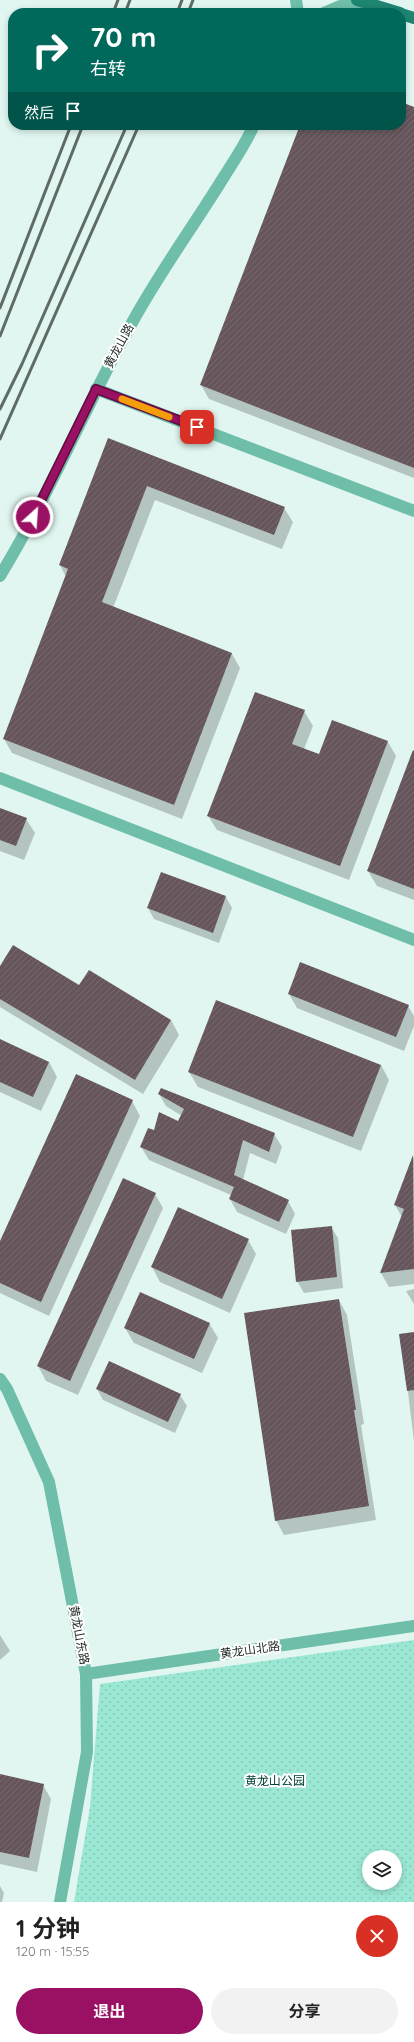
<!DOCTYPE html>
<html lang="zh">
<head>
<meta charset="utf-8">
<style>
  :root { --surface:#fff; --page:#f2f2f2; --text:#222; --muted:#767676; --accent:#9a1164 }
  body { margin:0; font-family:Quicksand,"Noto Sans SC",sans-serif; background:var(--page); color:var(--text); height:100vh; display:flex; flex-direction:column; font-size:15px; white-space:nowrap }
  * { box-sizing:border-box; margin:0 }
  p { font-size:13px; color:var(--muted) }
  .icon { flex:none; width:22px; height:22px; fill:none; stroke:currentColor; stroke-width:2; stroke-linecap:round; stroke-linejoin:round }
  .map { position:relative; height:1902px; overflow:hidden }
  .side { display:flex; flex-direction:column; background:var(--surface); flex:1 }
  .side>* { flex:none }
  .hud { position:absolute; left:8px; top:8px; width:398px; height:122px; border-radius:16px; box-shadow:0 2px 6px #0003; background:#00695c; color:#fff; overflow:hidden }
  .tools { position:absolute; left:362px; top:1850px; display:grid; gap:8px }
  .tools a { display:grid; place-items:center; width:40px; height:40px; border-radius:50%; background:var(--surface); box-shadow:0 2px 6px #0003; font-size:20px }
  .pin { position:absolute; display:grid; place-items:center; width:34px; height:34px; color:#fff; margin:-17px; border-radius:8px; box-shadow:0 2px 6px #0006 }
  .me { position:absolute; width:44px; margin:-22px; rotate:26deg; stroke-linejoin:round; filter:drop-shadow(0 0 3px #0008) }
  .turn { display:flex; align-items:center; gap:14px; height:84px; padding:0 16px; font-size:18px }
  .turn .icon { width:52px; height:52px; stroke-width:2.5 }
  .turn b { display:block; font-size:28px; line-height:34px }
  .then { display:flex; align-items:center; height:38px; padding:0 16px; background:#0003; gap:8px; font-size:15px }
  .round { display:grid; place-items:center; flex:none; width:42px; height:42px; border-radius:21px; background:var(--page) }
  .head { display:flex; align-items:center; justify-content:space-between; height:68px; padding:0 16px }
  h1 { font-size:24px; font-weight:700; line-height:30px }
  .button { display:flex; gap:8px; margin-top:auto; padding:8px 16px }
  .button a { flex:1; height:46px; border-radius:24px; background:var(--accent); color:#fff; font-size:16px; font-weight:700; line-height:46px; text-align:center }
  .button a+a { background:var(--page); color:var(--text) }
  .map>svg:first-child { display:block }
  .park { fill:url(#park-dots); fill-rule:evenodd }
  .shadow { fill:#0003 }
  .building { fill:url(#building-hatch) }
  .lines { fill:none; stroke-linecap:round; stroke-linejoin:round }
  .minor { stroke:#6ebeaa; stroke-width:12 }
  .major { stroke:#1e8571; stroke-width:12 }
  .rail { stroke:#5f6b67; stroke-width:3 }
  .route-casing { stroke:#640b41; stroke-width:10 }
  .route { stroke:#9a1164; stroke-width:7 }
  .slow { stroke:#f59e0b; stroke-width:7 }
  .labels { text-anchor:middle; stroke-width:4; stroke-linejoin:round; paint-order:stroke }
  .street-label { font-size:12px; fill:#242c2a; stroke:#fff }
  .park-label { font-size:12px; fill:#014237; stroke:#fff }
</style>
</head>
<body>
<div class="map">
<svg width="414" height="1902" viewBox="0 0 414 1902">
  <defs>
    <pattern id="park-dots" width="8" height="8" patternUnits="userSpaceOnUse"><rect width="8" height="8" fill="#9ae7d3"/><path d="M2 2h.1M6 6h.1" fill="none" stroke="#85c6b5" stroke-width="1.8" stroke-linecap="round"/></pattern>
    <pattern id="building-hatch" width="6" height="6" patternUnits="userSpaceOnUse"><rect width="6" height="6" fill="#66565c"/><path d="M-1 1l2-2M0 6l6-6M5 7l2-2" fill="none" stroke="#776b70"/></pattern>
  </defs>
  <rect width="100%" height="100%" fill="#e1f6f0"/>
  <path class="park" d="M414,1640V1902H74L90,1807L100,1684ZM369,1857H395V1883H369Z"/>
  <g class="shadow">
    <path d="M401,103L414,108V478L209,399L201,385L301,125H401Z"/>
    <path d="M109,440L284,508L293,522L282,549L155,500L113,608L232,654L240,668L182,819L12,753L4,739L66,577L60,565Z"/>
    <path d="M304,711L313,726L304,749L320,755L388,742L396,756L349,880L217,830L208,816Z"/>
    <path d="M414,753V900L377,886L368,871Z"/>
    <path d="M0,809L26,819L35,833L24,860L0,851Z"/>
    <path d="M226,897L232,908L219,943L154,919L148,908Z"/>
    <path d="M0,968L171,1020L179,1035L143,1094L0,1007Z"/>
    <path d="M289,994L408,1006L414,1016V1026L404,1051L297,1008Z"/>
    <path d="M0,1040L49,1062L57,1077L41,1111L0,1092Z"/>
    <path d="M381,1065L389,1080L361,1151L198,1087L189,1072Z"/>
    <path d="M159,1094L274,1134L282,1147L276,1164L250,1153L243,1180L288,1201L295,1214L286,1234L237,1212L230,1199L231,1195L149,1160L141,1147L154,1131L179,1122L182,1116L166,1106Z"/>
    <path d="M132,1101L140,1116L49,1316L0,1293V1243Z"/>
    <path d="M414,1156V1284L389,1287L381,1273L402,1217L395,1205Z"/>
    <path d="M155,1194L163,1208L78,1395L46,1381L38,1366Z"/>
    <path d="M331,1227L338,1238L343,1288L304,1293L297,1281Z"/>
    <path d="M248,1240L256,1254L230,1313L160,1282L152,1267Z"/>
    <path d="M414,1289V1304L406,1291Z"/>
    <path d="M339,1300L347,1315L364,1424L361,1425L376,1520L284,1535L276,1520Z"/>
    <path d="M209,1323L218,1338L202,1373L134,1343L125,1328Z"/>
    <path d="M414,1333V1441L401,1335Z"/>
    <path d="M97,1389L180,1395L187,1406L175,1433L103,1400Z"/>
    <path d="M0,1635L10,1651L0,1660Z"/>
    <path d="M0,1775L43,1785L51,1799L37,1872L0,1864Z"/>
    <path d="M0,1886L4,1893L2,1902H0Z"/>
  </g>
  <g class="building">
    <path d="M401,102L414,107V468L200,385L300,125H401Z"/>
    <path d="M108,438L285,507L274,535L147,486L102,602L232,653L174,805L3,739L68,569L59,565Z"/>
    <path d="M255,692L305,710L292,744L319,754L332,720L388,741L340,866L207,816Z"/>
    <path d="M413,750L414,751V889L367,871Z"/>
    <path d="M0,808L27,818L16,846L0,840Z"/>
    <path d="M161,872L226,896L213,933L147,908Z"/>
    <path d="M13,945L79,985L89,970L171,1020L135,1080L0,999V966Z"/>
    <path d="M300,962L409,1005L396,1037L288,994Z"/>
    <path d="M216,1000L381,1065L353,1137L188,1072Z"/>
    <path d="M0,1039L49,1062L33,1097L0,1082Z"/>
    <path d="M76,1074L133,1100L41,1302L0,1283V1241Z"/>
    <path d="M161,1088L275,1133L269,1152L243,1140L234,1175L289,1200L279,1222L229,1199L234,1187L140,1147L148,1128L154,1130L159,1112L178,1121L184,1109L158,1094Z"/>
    <path d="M413,1155L414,1269L380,1273L404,1209L394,1205Z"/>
    <path d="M123,1178L156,1193L70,1381L37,1366Z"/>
    <path d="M178,1207L249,1239L222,1299L151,1267Z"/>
    <path d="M332,1226L337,1277L296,1282L291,1230Z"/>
    <path d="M140,1292L210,1323L194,1359L124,1328Z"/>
    <path d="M339,1299L356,1410H354L369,1506L275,1521L244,1313Z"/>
    <path d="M414,1332V1390L407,1391L399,1334Z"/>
    <path d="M109,1361L181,1394L168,1422L96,1389Z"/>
    <path d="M0,1774L44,1784L29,1858L0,1852Z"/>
  </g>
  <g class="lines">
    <g class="minor">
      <path d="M296,0L298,13"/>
      <path d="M324,13L340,6H372"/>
      <path d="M96,389L414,511"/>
      <path d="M0,576C50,494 86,404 133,321C161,270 195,224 225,175C236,158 246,143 254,125"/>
      <path d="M0,778L414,940"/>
      <path d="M0,1379L7,1389L49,1482L86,1674L87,1752L60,1902"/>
      <path d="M86,1674L414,1626"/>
    </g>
    <g class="major">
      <path d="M357,0L400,13"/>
      <path d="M401,14L414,18"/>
    </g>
    <g class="rail">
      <path d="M113,13L118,0"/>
      <path d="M125,13L130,0"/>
      <path d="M177,13L182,0"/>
      <path d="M188,13L193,0"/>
      <path d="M0,308L71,125"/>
      <path d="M0,336L83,125"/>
      <path d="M0,409L22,364L127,125"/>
      <path d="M0,439L139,125"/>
    </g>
  </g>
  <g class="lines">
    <defs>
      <path id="route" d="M33,517L96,389L197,427"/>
    </defs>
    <use href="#route" class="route-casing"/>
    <use href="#route" class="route"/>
    <path class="slow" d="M122,399L169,417"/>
  </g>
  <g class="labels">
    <g class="street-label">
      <text transform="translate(119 346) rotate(-62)" y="4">黄龙山路</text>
      <text transform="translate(79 1635) rotate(79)" y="4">黄龙山东路</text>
      <text transform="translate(250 1650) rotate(-8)" y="4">黄龙山北路</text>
    </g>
    <g class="park-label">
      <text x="275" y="1785">黄龙山公园</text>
    </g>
  </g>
</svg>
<div class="tools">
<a><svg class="icon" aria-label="layers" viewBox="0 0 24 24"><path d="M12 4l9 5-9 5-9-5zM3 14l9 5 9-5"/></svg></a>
</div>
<div class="pin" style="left:197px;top:427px;background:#d93025"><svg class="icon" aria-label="arrive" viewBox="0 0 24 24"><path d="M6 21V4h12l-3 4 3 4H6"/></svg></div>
<svg class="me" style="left:33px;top:517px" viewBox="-20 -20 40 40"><circle r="17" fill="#9a1164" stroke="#fff" stroke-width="3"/><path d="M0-11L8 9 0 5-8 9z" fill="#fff"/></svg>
<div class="hud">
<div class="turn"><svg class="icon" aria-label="right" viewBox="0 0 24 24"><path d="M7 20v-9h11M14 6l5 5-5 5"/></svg><div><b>70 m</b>右转</div></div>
<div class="then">然后<svg class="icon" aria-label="arrive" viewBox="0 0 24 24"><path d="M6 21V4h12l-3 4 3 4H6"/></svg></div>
</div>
</div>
<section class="side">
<div class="head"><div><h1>1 分钟</h1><p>120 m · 15:55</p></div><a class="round" style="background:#d93025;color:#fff"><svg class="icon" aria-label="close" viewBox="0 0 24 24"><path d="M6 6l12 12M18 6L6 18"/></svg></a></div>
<div class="button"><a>退出</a><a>分享</a></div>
</section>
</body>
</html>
